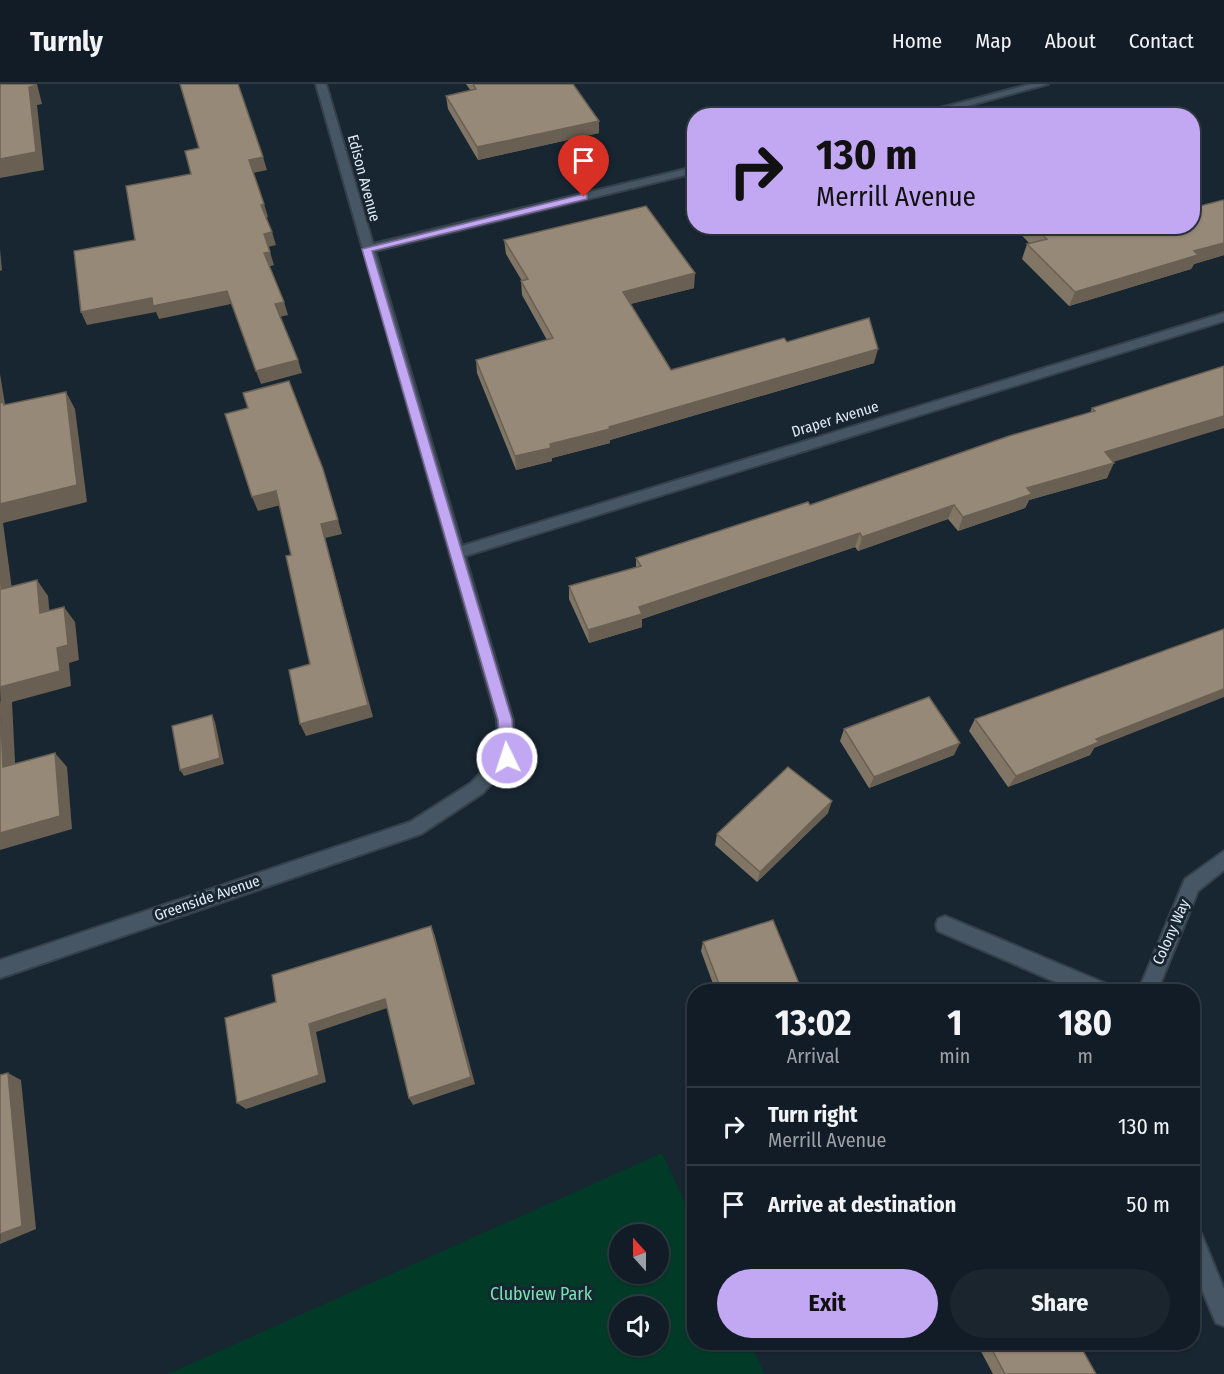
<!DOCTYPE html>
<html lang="en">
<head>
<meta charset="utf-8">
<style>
  :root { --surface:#121c26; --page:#1b252e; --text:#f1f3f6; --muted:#9ca1a7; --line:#313a43; --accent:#c2a8f3 }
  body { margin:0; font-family:"Fira Sans Condensed",sans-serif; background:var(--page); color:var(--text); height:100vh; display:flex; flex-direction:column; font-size:22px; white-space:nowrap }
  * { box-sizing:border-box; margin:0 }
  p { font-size:20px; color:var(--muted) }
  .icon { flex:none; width:33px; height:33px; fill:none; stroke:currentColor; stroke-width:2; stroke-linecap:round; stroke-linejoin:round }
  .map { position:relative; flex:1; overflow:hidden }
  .panel { position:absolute; left:687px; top:900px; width:513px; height:366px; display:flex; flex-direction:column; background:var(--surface); border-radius:24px; box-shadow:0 2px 4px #0004,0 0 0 2px var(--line) }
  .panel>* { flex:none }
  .banner { position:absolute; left:687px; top:24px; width:513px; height:126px; border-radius:24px; box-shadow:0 2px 4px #0004,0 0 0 2px var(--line); background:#c2a8f3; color:#111; overflow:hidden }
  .needle { width:39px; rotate:339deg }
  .tools { position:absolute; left:609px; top:1140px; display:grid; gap:12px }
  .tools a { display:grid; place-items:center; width:60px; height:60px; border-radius:50%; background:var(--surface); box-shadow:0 2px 4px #0004,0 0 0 2px var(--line); font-size:30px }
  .pin { position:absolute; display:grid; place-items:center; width:51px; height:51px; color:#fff; margin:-62px -26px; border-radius:50% 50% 50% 0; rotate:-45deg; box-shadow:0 0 6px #0007 }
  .pin .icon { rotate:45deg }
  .me { position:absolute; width:66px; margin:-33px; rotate:356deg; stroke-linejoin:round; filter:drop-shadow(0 0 4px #0008) }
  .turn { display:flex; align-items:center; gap:21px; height:126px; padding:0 30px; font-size:27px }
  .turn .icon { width:78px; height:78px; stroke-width:2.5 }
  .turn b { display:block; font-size:42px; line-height:51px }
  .eta { display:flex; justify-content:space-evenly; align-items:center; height:102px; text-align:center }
  .eta b { font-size:36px; font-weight:700; line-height:42px }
  .cta { display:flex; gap:12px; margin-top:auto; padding:12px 30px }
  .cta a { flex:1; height:69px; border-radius:36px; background:var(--accent); color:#111; font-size:24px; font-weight:700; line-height:69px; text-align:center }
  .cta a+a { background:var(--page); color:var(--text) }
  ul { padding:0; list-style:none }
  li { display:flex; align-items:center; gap:18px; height:78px; padding:0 30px; border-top:2px solid var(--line) }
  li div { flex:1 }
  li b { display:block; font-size:22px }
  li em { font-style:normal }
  header { display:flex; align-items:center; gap:36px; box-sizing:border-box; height:84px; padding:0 30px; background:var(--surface); border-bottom:2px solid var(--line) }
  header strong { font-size:28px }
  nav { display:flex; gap:33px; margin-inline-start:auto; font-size:21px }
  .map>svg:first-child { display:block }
  .green { fill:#013b27; fill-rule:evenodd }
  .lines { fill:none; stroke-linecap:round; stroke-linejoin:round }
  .minor-casing { stroke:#35404a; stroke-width:4 }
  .minor { fill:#465664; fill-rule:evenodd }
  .wall { fill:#817666 }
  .shaded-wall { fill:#696053 }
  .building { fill:#968977; stroke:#696053; stroke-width:1.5 }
  .route { fill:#c2a8f3; stroke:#7e6d9e; stroke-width:1.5 }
  .labels { text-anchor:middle; stroke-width:6; stroke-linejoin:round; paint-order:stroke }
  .street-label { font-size:15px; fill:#e4edf6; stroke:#182632 }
  .near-park-label { font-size:18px; fill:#78e2b4; stroke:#182632 }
</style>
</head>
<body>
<header>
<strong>Turnly</strong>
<nav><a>Home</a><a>Map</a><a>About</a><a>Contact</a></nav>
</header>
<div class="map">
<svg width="1224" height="1290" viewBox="0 0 1224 1290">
  <rect width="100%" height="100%" fill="#182632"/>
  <path class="green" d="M662,1069L694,1138V1258L750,1259L765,1290H168ZM620,1150H658V1190H620ZM620,1222H658V1262H620Z"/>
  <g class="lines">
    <defs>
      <g id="minor">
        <path d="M316,0H326L373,160L694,83V89L375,167L462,462L1224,229V237L465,472L513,636L515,674L483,709L421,750L0,894V876L410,738L471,699L498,671L497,636Z"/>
        <path d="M1031,0H1048L930,32H910Z"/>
        <path d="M1224,767V786L1198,807L1157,908H1138L1185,795Z"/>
        <path d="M945,832L1109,901L1111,908H1079L938,847L936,841L938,835Z"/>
        <path d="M1192,1144L1200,1147L1224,1205V1242L1216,1239L1192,1182Z"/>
      </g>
    </defs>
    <use href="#minor" class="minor-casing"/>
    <use href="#minor" class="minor"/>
  </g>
  <g class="wall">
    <path d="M466,0H573L599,37V49L478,76L448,25L446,12L471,7Z"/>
    <path d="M1224,117V171L1194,180L1191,185L1069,222L1022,175L1027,160H1030L1013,142H1192Z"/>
    <path d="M504,156L694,204L630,220L671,286L787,258L874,279L610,356V359L552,374V377L516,386L477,289L476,276L547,256L522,211L521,197H522L506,170Z"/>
    <path d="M1224,282L1113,378L1107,394L1029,416L1025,424L958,447L948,435L858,467L855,463L642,535V543L589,559L569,515V502L636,483V474L810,421L1090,329L1092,324Z"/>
    <path d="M975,635L1094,664L1090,671L1008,703L969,647Z"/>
    <path d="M844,645L954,671L869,704L840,657Z"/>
    <path d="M828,729L757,798L715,761L717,750Z"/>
    <path d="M703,858L798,908H716L701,867Z"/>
    <path d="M976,1258H1078L1096,1290H993Z"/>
  </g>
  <g class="shaded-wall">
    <path d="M34,0H37L42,20L37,21L44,86L0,94V75L29,3Z"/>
    <path d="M599,37V49L478,76L477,63Z"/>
    <path d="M263,73L267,86L253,89L249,76Z"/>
    <path d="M264,120L268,133L265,134L261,121Z"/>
    <path d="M272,148L276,161L268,163L264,150Z"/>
    <path d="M1224,159V171L1194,180L1191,185L1069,222L1075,208L1194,167Z"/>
    <path d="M0,165L2,186L0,187Z"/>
    <path d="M270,168L274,181L268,183L264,169Z"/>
    <path d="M695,189L694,204L623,222V208Z"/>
    <path d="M227,207L231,220L159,235L156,228L87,241L81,228L152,214Z"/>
    <path d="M284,218L288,231L279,233L275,220Z"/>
    <path d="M878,265L874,279L610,356V359L552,374V377L516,386L515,372L550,360Z"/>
    <path d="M298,276L302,289L261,300L256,287Z"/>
    <path d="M0,290L5,320L14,335L0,325Z"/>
    <path d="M66,308L75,325L87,418L3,439L14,520L2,505L0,487V420Z"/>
    <path d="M1224,332V344L1097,383L1105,368Z"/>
    <path d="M1114,379L1107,394L1029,416L1025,424L958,447L963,433L1027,404Z"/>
    <path d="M323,385L342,450L325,454L373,633L306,652L300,640L368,621L321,440Z"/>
    <path d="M276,407L281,421L258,427L252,413Z"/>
    <path d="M954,421L948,435L858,467L862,453Z"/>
    <path d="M860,449L855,463L642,535V543L589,559L588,546L639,523Z"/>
    <path d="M37,496L48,512L51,544L40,529Z"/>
    <path d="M64,523L75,538L79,576L69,579L71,602L12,618L16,697L3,683L0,603L57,564Z"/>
    <path d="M1224,605V613L1094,664L1090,671L1008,703L1016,692L1096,655Z"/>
    <path d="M212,631L215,638L224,680L184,692L180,686Z"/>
    <path d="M960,659L954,671L869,704L874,693Z"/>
    <path d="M55,669L67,683L72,745L0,766V749Z"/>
    <path d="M832,717L828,729L757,798L760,788Z"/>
    <path d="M431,842L435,852L475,1000L413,1021L409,1014Z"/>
    <path d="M800,902L798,908H784Z"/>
    <path d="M385,915L390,923L316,948L326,998L246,1025L237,1019L309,940Z"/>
    <path d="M8,989L21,996L36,1145L0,1160Z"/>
  </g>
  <g class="building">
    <path d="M0,0H34V2L29,3L36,68L0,75Z"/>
    <path d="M180,0H238L263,73L249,76L264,120L261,121L272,148L264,150L270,168L264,169L284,218L275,220L298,276L256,287L227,207L153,222L152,214L81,228L74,167L135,156L126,102L191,90L185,67L199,64Z"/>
    <path d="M473,0H573L599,37L477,63L446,12L476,5Z"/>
    <path d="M1223,116L1224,117V159L1194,167L1198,171L1075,208L1027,160L1047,155L1033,142H1192V124Z"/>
    <path d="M646,122L695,189L623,208L671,286L784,254L787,258L869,234L878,265L609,343L610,345L550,360L551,364L515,372L476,276L553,254L521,197L528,195L504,156Z"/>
    <path d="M1224,282V332L1105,368L1114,379L1027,404L1032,410L963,433L954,421L862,453L860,449L639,523L642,530L588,546L569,502L641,482L636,474L808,418L810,421L1009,352L1095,327L1092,324Z"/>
    <path d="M289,297L323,385L338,436L321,440L368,621L300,640L289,586L310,580L286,472L291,471L276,407L252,413L225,330L248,324L243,309Z"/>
    <path d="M66,308L77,401L0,420V319L3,318L4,321Z"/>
    <path d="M0,487L2,505L37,496L40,529L64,523L68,561L57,564L60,587L0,603Z"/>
    <path d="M1224,545V605L1096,655L1099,658L1016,692L975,635Z"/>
    <path d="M929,613L960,659L874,693L844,645Z"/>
    <path d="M0,617L3,683L55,669L60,732L0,749Z"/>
    <path d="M212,631L220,674L180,686L172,642Z"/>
    <path d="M788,683L832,717L760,788L717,750Z"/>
    <path d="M773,836L800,902L784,908H722L703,858Z"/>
    <path d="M431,842L471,993L409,1014L385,915L309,940L319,991L237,1019L225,934L276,918L272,891Z"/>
    <path d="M8,989L22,1142L0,1150V991Z"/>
    <path d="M988,1258H1078L1096,1290H1005Z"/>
  </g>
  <path class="route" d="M584,110L587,111V115L372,167L512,636L514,674L507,680L501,674L498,636L362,165Z"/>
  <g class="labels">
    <g class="street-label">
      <text transform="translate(364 94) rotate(75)" y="5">Edison Avenue</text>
      <text transform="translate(835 335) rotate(-17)" y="5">Draper Avenue</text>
      <text transform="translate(207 814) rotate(-19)" y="5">Greenside Avenue</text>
      <text transform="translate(1171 848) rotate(-66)" y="5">Colony Way</text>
    </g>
    <g class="near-park-label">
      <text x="541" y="1216">Clubview Park</text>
    </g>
  </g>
</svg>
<div class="tools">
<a><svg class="needle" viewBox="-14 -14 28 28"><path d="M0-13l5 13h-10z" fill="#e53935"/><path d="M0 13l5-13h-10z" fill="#9ca1a7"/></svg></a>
<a><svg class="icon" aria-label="sound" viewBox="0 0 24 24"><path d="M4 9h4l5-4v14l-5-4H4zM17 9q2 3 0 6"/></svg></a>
</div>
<div class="pin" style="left:584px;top:113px;background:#d93025"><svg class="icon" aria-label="arrive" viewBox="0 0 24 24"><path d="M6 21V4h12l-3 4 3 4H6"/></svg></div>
<svg class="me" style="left:507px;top:674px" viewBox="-20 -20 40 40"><circle r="17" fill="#c2a8f3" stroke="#fff" stroke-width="3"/><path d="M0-11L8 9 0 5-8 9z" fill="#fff"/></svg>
<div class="banner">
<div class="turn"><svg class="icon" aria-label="right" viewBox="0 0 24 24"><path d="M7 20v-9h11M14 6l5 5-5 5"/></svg><div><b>130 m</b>Merrill Avenue</div></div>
</div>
<section class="panel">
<div class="eta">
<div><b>13:02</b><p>Arrival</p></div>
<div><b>1</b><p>min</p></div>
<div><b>180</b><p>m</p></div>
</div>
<ul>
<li><svg class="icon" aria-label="right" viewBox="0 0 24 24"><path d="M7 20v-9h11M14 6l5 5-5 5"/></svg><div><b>Turn right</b><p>Merrill Avenue</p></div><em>130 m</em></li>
<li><svg class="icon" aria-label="arrive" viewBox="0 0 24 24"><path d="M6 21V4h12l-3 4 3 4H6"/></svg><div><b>Arrive at destination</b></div><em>50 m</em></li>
</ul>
<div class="cta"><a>Exit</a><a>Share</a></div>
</section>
</div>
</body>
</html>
